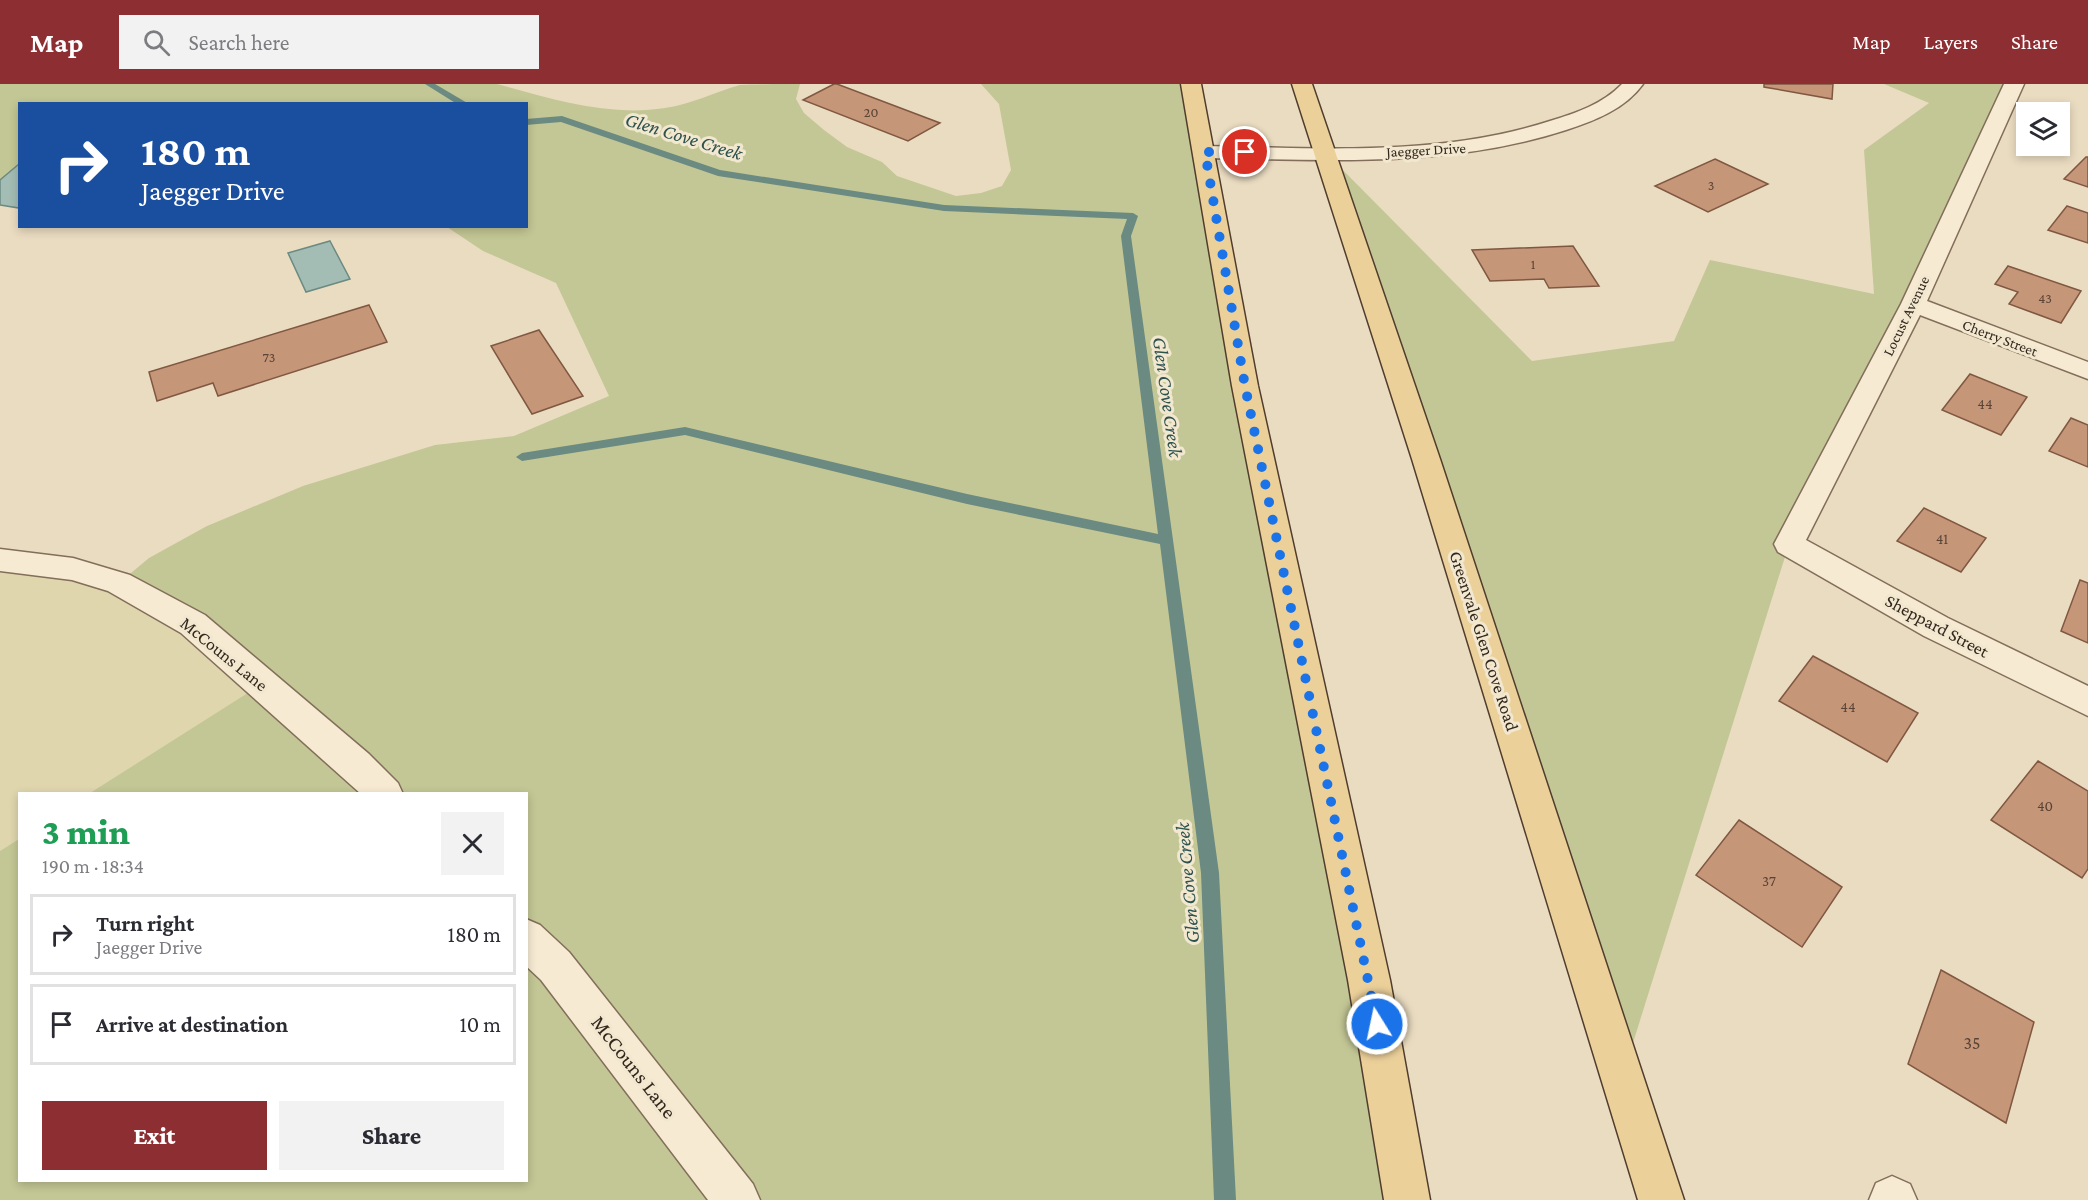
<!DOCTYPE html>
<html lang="en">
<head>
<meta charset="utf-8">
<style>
  :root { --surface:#fff; --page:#f2f2f3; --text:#2b2b33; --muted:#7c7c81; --line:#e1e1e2; --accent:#8d2e32 }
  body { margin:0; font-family:"Crimson Pro",serif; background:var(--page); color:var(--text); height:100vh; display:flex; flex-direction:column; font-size:22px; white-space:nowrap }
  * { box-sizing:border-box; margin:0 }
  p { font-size:20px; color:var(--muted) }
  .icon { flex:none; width:33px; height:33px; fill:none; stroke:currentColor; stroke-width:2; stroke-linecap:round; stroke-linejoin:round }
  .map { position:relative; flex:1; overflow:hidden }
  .drawer { position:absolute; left:18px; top:708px; width:510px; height:390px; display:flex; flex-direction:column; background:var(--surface); border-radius:0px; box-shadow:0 3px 9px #0003 }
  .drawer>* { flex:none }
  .top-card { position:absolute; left:18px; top:18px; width:510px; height:126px; border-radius:0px; box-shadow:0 3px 9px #0003; background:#1a4fa0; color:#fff; overflow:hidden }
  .buttons { position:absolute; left:2016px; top:18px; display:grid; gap:12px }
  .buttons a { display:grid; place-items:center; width:54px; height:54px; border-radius:0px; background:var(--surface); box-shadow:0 3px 9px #0003; font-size:30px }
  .pin { position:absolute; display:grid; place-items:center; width:51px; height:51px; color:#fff; margin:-26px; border:3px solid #fff; border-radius:50%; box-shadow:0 2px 6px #0007 }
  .me { position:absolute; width:66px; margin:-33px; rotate:350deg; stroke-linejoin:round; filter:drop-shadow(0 0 4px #0008) }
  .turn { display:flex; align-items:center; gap:21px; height:126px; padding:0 24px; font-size:27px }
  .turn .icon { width:78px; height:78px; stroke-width:2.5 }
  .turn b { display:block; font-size:42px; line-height:51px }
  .round { display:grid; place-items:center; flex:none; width:63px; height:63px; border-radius:0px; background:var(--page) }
  .overview { display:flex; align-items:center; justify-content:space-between; height:102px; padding:0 24px }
  h1 { font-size:36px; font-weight:800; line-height:45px; color:#1e9e55 }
  .action { display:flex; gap:12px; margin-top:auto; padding:12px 24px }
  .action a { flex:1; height:69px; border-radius:0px; background:var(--accent); color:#fff; font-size:24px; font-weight:800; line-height:69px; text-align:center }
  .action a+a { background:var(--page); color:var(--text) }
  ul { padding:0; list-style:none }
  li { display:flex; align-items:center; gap:18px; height:81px; margin:0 12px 9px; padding:0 12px; border:3px solid var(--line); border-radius:0px }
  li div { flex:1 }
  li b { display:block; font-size:22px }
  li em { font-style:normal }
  header { display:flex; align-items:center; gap:36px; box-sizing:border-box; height:84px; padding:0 30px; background:var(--accent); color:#fff }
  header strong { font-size:28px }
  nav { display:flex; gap:33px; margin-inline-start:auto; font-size:21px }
  .search { width:420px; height:54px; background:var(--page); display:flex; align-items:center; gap:15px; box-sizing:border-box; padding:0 21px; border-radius:0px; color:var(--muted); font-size:22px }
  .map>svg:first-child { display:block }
  .farmland { fill:#dfd6ae }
  .green { fill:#c3c795 }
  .water { fill:#a3bdb4; stroke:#6b8a81; stroke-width:1.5 }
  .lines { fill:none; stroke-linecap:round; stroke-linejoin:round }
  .stream { fill:#6b8a81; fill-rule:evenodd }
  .building { fill:#c69679; stroke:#805841; stroke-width:1.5 }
  .street-casing { stroke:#826e5a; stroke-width:3 }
  .primary-casing { stroke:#503d2e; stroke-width:3 }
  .street { fill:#f6ead3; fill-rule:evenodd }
  .primary { fill:#ecd09a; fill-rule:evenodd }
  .route { stroke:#1a73e8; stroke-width:10; stroke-dasharray:0 18 }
  .labels { text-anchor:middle; stroke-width:6; stroke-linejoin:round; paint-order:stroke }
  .far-number-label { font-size:14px; fill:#584334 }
  .far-street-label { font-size:15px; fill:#33271d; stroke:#f2e7cf }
  .number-label { font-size:15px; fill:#584334 }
  .street-label { font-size:18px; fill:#33271d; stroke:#f2e7cf }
  .near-number-label { font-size:18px; fill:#584334 }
  .water-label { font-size:20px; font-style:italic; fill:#2d524e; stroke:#f2e7cf }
  .near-street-label { font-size:21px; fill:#33271d; stroke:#f2e7cf }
</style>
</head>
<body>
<header>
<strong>Map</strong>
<div class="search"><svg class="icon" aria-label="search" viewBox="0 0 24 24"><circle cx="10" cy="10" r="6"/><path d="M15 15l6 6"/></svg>Search here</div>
<nav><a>Map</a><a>Layers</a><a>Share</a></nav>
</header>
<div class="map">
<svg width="2088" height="1116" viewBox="0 0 2088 1116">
  <rect width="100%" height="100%" fill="#eadcc1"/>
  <path class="farmland" d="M0,476L119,499L263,600L90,709L20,710L19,755L0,767Z"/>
  <g class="green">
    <path d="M0,0H497C552,15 608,33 665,24C692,20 715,8 740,1C756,0 784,0 800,0L796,15L804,29L824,46L847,63L882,78L897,92L956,112L981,109L1002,102L1011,86L999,20L981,0H1191L1407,1116H0V767L19,755L20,1096H526V710L90,709L262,600L119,499L149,474L207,442L303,402L435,361L514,352L609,312L556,199L483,167L447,143L526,142V20H20L19,80L0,96Z"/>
    <path d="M1884,0H2014L1789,460L1622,994L1326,69L1532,277L1674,257L1710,176L1874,210L1864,66L1929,19Z"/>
  </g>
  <g class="water">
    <path d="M19,80V124L0,121V96Z"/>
    <path d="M330,157L350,195L306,208L288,169Z"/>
  </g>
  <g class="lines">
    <g class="stream">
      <path d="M425,0H435L469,20H457Z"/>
      <path d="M562,32L720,86L944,121L1133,129L1138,132L1131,152L1219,789L1236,1116H1214L1201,789L1160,460L967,420L685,351L522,377L516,373L522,369L685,343L967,410L1158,450L1121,152L1127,135L944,127L718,92L561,38L526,41V35Z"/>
    </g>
  </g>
  <g class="building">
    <path d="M834,0H837L940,39L908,57L803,16Z"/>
    <path d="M1764,0H1833L1832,15L1764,3Z"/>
    <path d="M2086,73H2088V103L2064,95Z"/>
    <path d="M1715,75L1768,100L1708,128L1655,102Z"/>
    <path d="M2067,122L2088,129V159L2048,146Z"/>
    <path d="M1573,162L1599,202L1549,204L1544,195L1490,197L1472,166Z"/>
    <path d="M2008,182L2081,207L2061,239L2009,220L2018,208L1995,200Z"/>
    <path d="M369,221L387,258L218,312L213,299L157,317L149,288Z"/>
    <path d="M539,246L583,312L532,330L491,262Z"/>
    <path d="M1970,290L2027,313L2001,351L1942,326Z"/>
    <path d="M2071,334L2088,341V383L2049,367Z"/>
    <path d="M1924,424L1986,454L1961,488L1897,457Z"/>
    <path d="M2080,496L2088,499V559L2061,547Z"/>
    <path d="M1813,572L1918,629L1887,678L1779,617Z"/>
    <path d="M2038,677L2088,707V785L2082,794L1991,736Z"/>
    <path d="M1739,736L1842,803L1802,863L1696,791Z"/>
    <path d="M1941,886L2034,938L2006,1039L1908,980Z"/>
  </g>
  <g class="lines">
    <defs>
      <g id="street">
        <path d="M1622,0H1643C1625,25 1594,37 1566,46C1449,84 1327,76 1205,74L1198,72L1194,68L1198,64L1205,62C1320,64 1439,73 1550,37C1576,29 1603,20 1622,0Z"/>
        <path d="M2004,0H2024L1927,217L2088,278V295L1920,231L1806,456L1948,534L2088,602V632L1924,552L1778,468L1774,460L1901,220Z"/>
        <path d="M0,465L73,474L130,491L205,531L369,670L398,699L403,710H361L181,549L108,507L72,496L0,487Z"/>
        <path d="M526,835L540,841L569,868L753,1100L760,1116H708L541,896L526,882Z"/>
        <path d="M1892,1092L1910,1100L1917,1116H1869L1876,1099Z"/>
      </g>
      <g id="primary">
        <path d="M1181,0H1201L1258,302L1390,896L1430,1116H1384L1348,896L1232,302Z"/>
        <path d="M1292,0H1312L1440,375L1684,1116H1638L1412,375Z"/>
      </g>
    </defs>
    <use href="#street" class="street-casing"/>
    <use href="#primary" class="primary-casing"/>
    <use href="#street" class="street"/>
    <use href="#primary" class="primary"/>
  </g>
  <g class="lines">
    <path class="route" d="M1245,68H1205L1245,302L1377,940"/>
  </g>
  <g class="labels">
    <g class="far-number-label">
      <text x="871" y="33">20</text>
      <text x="1711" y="106">3</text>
      <text x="1533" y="185">1</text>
      <text x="2045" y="219">43</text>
      <text x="269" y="278">73</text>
    </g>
    <g class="far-street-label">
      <text transform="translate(1426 66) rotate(-3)" y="5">Jaegger Drive</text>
      <text transform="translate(1906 232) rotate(-64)" y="5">Locust Avenue</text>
      <text transform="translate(2000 254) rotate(21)" y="5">Cherry Street</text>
    </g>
    <g class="number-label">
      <text x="1985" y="325">44</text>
      <text x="1942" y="460">41</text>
      <text x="1848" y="628">44</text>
      <text x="2045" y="727">40</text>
      <text x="1769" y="802">37</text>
    </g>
    <g class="street-label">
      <text transform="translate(1937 542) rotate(28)" y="6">Sheppard Street</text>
      <text transform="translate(1484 557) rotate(72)" y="6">Greenvale Glen Cove Road</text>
      <text transform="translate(224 570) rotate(39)" y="6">McCouns Lane</text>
    </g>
    <g class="near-number-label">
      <text x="1972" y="965">35</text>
    </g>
    <g class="water-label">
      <text transform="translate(684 52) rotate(17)" y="7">Glen Cove Creek</text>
      <text transform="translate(1168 313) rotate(82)" y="7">Glen Cove Creek</text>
      <text transform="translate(1187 799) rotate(-95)" y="7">Glen Cove Creek</text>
    </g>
    <g class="near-street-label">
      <text transform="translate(634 983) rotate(52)" y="7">McCouns Lane</text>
    </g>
  </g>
</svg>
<div class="buttons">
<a><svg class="icon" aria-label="layers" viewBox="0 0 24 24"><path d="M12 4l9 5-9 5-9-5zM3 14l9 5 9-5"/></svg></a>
</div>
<div class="pin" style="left:1245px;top:68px;background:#d93025"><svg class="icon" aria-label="arrive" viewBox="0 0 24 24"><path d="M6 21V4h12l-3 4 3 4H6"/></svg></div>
<svg class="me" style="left:1377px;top:940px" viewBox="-20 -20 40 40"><circle r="17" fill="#1a73e8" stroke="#fff" stroke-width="3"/><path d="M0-11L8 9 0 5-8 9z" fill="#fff"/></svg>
<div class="top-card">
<div class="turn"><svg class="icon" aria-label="right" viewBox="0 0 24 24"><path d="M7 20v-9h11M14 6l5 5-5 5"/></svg><div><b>180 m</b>Jaegger Drive</div></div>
</div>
<section class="drawer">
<div class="overview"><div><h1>3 min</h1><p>190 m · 18:34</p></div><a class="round"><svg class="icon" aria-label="close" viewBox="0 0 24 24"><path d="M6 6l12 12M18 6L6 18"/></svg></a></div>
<ul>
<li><svg class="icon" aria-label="right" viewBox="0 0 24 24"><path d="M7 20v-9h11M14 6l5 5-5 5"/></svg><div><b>Turn right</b><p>Jaegger Drive</p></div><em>180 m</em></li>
<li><svg class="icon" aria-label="arrive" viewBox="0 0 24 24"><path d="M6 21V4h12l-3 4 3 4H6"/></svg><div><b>Arrive at destination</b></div><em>10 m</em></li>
</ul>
<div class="action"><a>Exit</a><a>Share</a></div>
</section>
</div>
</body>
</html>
